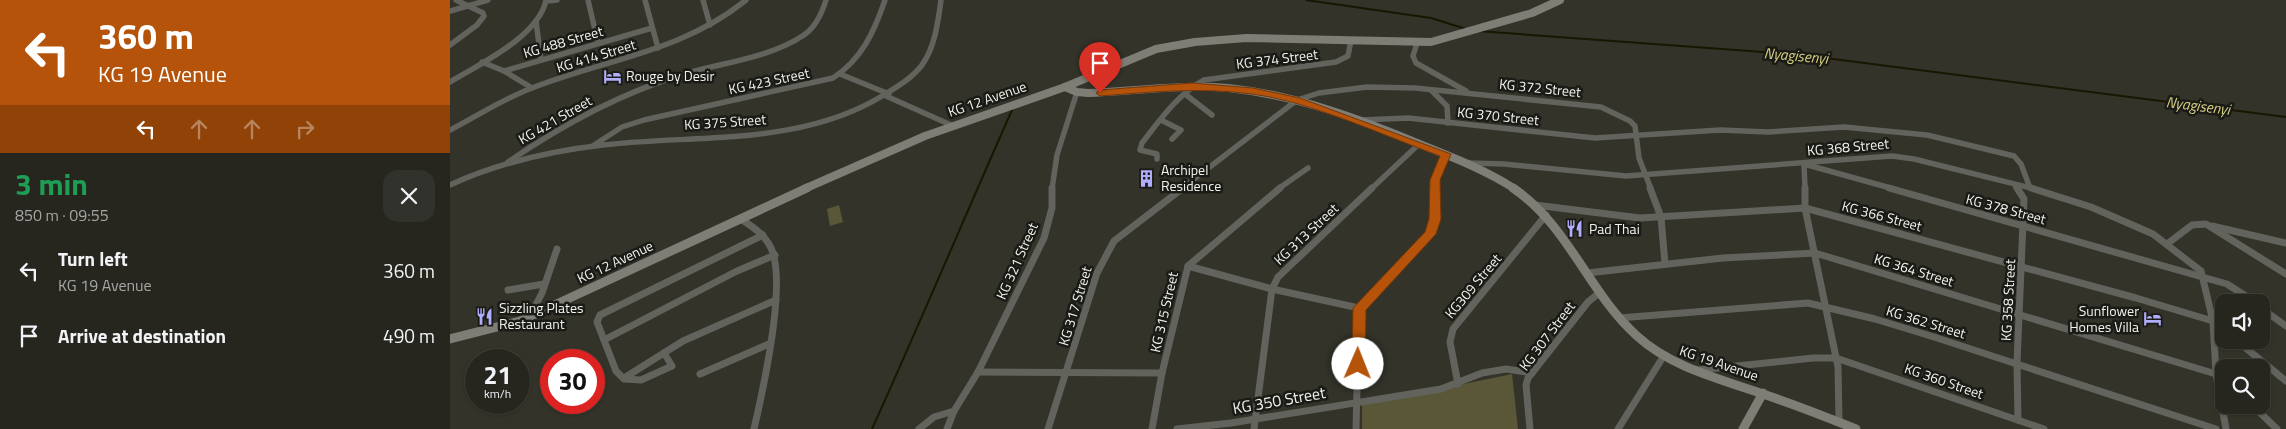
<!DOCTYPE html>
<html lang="en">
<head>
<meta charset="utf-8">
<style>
  :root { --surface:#26261f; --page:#32322c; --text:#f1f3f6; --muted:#a4a5a4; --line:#42433d }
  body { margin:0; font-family:"Titillium Web",sans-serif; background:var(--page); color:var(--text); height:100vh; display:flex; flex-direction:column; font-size:19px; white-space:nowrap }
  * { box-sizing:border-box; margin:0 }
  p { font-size:16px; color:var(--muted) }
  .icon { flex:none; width:28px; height:28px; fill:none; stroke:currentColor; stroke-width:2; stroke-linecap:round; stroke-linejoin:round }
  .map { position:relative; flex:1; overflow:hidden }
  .sheet { display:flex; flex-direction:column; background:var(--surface); width:450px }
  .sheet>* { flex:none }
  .hud { background:#b45309; color:#fff; overflow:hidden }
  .fabs { position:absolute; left:1765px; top:294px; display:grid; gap:10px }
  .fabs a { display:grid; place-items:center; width:55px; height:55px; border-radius:10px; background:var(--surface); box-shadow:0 1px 4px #0004,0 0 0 1px var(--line); font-size:25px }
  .speed { position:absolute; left:15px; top:349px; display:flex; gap:10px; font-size:25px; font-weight:700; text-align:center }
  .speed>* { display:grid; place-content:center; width:65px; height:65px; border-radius:50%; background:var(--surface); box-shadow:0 1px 4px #0004,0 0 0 1px var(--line); line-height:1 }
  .speed small { font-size:12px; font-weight:400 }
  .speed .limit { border:8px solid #d22; background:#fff; color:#111 }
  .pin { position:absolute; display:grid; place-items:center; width:42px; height:42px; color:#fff; margin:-51px -21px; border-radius:50% 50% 50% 0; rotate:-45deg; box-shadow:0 0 5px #0007 }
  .pin .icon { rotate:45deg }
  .me { position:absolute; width:55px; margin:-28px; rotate:1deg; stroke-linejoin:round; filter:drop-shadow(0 0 4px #0008) }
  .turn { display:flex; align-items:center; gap:18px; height:105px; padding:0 15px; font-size:22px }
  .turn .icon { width:65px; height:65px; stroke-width:2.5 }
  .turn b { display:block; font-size:35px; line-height:42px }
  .lanes { display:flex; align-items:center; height:48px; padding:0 15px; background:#0003; justify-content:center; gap:25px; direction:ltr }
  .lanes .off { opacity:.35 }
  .round { display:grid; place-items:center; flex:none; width:52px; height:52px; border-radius:15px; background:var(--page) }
  .head { display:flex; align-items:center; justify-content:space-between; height:85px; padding:0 15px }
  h1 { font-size:30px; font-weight:700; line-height:38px; color:#1e9e55 }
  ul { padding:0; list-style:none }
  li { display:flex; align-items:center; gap:15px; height:65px; padding:0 15px }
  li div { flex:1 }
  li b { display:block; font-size:19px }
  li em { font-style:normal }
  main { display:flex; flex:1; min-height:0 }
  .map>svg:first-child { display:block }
  .green { fill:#595737 }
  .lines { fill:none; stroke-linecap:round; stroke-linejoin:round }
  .stream { stroke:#191700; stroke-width:2 }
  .street-far1 { stroke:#63635e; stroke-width:5.5 }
  .street { stroke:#63635e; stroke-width:7 }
  .secondary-far1 { stroke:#7e7e77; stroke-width:8 }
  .secondary { stroke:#7e7e77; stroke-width:9 }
  .route { fill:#b45309; stroke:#753606 }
  .labels { text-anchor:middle; stroke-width:5; stroke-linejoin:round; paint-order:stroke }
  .street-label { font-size:14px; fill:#f2f2eb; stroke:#1a1a16 }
  .poi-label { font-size:14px; fill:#f2f2eb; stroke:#1a1a16; text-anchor:start }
  .water-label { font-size:15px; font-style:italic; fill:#d9d384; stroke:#1a1a16 }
  .near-street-label { font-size:16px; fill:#f2f2eb; stroke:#1a1a16 }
</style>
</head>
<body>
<main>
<section class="sheet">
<div class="hud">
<div class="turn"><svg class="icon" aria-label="left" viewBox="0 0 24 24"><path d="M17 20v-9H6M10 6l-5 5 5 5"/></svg><div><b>360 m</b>KG 19 Avenue</div></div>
<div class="lanes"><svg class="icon" aria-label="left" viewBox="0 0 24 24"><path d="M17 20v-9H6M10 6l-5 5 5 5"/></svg><svg class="icon off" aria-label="ahead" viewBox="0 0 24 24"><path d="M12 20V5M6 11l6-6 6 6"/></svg><svg class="icon off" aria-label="ahead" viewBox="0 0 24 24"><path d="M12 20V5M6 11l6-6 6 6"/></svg><svg class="icon off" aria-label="right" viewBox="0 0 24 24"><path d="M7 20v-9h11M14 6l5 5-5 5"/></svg></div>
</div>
<div class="head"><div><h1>3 min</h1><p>850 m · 09:55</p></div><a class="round"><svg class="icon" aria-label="close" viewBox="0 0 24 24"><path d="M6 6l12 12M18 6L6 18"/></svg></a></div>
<ul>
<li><svg class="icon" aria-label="left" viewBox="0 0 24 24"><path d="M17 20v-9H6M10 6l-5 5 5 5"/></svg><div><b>Turn left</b><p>KG 19 Avenue</p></div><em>360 m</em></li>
<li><svg class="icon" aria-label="arrive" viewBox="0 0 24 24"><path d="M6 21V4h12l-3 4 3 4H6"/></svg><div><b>Arrive at destination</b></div><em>490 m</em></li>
</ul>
</section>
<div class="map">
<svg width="1836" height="429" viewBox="0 0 1836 429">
  <rect width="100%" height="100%" fill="#333329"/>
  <g class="green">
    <path d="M389,205L393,222L380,226L377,209Z"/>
    <path d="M1062,374L1068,429H912V405Z"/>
  </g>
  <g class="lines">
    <g class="stream">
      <path d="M856,0L981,18L1016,29"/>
      <path d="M1028,31L1352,55L1836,117"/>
      <path d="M422,429C470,323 515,216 562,110"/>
    </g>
    <g class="street-far1">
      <path d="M138,0L148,43"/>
      <path d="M195,0L208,48"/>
      <path d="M253,0L260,25"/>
      <path d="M97,1L107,0"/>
      <path d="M0,11L38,0"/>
      <path d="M86,21L91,60"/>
      <path d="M967,43L963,56L966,63L1016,91"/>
      <path d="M0,45L27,25L34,16L33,13L6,0"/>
      <path d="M32,62L54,71L202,28"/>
      <path d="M54,71L82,88"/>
      <path d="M390,74L439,94"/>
      <path d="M0,82C30,64 89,36 96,0"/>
      <path d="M981,90L997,106L998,123"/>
      <path d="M735,94L762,115"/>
      <path d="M436,96L501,125"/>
      <path d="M711,120L731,130L722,139"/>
      <path d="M911,120L958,118L1145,138L1270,130L1318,132L1394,127L1477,135L1564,156L1571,164L1580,188"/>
      <path d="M0,130C27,116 53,99 82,88C156,59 232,52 296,0"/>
      <path d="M144,145L172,127L194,120L383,78C412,59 424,32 435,0"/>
      <path d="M707,159V154L690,150L692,143C710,120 728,94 754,80L886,62L898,56L901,40"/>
      <path d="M58,162C112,125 169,94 231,75C272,62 318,59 354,35C366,27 372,13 376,0"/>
      <path d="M1018,163L1054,164L1176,176L1442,156L1464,159L1585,189"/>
      <path d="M0,185C48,163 100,151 153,145C248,134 353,147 437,93C450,85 463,77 472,65C485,47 488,22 491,0"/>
      <path d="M1565,185L1568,189"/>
      <path d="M602,189L607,155L627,92"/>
      <path d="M731,189L847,100L869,93L917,87L965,88L1151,107L1180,121L1185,126L1189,158L1201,189"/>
      <path d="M828,189L858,168"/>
      <path d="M921,189L969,144"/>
      <path d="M985,189V180L996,154"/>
      <path d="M1355,189L1354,164L1444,189"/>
    </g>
    <g class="street">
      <path d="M1200,188L1211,217L1215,264"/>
      <path d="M1355,188V208L1388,367L1389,421"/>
      <path d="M1439,188L1777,284L1805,302"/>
      <path d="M1567,188L1574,199L1567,363L1568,420"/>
      <path d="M1581,188L1641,207L1703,234L1751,271L1763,321L1766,374L1776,429"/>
      <path d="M1085,205L1190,218L1355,208L1686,298L1763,321L1774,332"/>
      <path d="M291,219C303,227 315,235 321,248C337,282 313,390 304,429"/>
      <path d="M1762,226L1836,243"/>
      <path d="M1717,244L1742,225L1756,224L1836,274"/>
      <path d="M738,266L822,289L909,308"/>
      <path d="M1137,273L1273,258L1365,253L1766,374L1774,380"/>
      <path d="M58,290L94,284"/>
      <path d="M1811,308L1836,326"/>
      <path d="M80,316L92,293L107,249"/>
      <path d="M1169,318L1358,303L1425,319L1484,337L1766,429"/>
      <path d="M154,340L287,271L325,255"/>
      <path d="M1786,340L1836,381"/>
      <path d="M214,353L222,366L191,380L174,379L166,371L147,322L150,315L313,235"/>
      <path d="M1248,370L1363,358H1386L1594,429"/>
      <path d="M528,372L712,373"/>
      <path d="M250,374L319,344"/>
      <path d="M174,378L233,341L326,300"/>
      <path d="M1008,384L1000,342L1003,329L1096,215"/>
      <path d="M1802,405L1827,429"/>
      <path d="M469,429L484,417L504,411"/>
      <path d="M497,429L504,411L528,372L594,238L602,208V188"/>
      <path d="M598,429L647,273L664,241L733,188"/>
      <path d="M702,429L712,373L738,266L830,188"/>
      <path d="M727,429L781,423L991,389L1032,373L1056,369L1082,373"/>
      <path d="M804,429L822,289L828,277L922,188"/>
      <path d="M906,429L909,308L980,234L985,219V188"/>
      <path d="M1080,429L1076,385L1078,378L1138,302L1149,293"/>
      <path d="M1168,429L1213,357"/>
    </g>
    <g class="secondary-far1">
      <path d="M615,87L627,92L638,93C684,91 731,84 778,88C847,95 913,120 977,147C1007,159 1037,171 1065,189"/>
      <path d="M354,189L475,136L615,87L706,49L745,42L796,38L981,42L1082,13L1110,0"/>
    </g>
    <g class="secondary">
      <path d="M1063,188C1119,226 1138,292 1187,336C1221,367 1267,378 1310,393C1343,404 1374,416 1406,429"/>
      <path d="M0,339L70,321L357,188"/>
      <path d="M1293,429L1313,393"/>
    </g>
  </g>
  <path class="route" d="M742,83L803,88L850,98L1001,154L990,180L991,219L986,234L916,310L915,364L913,368H904L902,364L903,308L975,232L979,219L980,180L990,156C932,135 862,102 802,94C751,87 701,92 650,96L646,93L650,90Z"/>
  <defs>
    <symbol id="hotel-bare" viewBox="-9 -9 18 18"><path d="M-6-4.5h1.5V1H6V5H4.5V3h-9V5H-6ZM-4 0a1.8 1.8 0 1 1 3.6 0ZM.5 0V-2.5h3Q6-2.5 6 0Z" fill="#b0aefa" stroke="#1a1a16" stroke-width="2.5" paint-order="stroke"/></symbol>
    <symbol id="building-bare" viewBox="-9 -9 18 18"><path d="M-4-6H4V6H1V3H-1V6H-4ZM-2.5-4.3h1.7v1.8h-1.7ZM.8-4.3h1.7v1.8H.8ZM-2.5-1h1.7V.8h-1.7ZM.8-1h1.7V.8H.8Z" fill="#b0aefa" stroke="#1a1a16" stroke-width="2.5" paint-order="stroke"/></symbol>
    <symbol id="restaurant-bare" viewBox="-9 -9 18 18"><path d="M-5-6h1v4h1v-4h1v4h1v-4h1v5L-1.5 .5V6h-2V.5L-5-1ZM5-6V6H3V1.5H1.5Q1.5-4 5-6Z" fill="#b0aefa" stroke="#1a1a16" stroke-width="2.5" paint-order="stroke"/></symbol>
  </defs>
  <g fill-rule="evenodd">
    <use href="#hotel-bare" x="150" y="64" width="25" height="25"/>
    <use href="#building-bare" x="684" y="166" width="25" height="25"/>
    <use href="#restaurant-bare" x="1112" y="216" width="25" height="25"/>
    <use href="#restaurant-bare" x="22" y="304" width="25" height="25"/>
    <use href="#hotel-bare" x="1690" y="306" width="25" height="25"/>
  </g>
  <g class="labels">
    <g class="street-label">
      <text transform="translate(113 42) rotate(-16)" y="5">KG 488 Street</text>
      <text transform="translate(146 56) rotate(-17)" y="5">KG 414 Street</text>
      <text transform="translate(827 59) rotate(-7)" y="5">KG 374 Street</text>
      <text transform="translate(319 81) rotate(-12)" y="5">KG 423 Street</text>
      <text transform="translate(1090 88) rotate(6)" y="5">KG 372 Street</text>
      <text transform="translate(537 99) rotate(-19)" y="5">KG 12 Avenue</text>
      <text transform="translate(1048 116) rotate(6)" y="5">KG 370 Street</text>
      <text transform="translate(105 120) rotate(-30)" y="5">KG 421 Street</text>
      <text transform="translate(275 122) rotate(-4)" y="5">KG 375 Street</text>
      <text transform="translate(1398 147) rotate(-5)" y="5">KG 368 Street</text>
      <text transform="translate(1556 209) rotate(15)" y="5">KG 378 Street</text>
      <text transform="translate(1432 216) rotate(15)" y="5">KG 366 Street</text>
      <text transform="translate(856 234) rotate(-43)" y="5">KG 313 Street</text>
      <text transform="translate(567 261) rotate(-66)" y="5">KG 321 Street</text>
      <text transform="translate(165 262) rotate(-25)" y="5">KG 12 Avenue</text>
      <text transform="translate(1464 270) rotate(17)" y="5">KG 364 Street</text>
      <text transform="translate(1023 286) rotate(-50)" y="5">KG309 Street</text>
      <text transform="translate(1558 300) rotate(-87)" y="5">KG 358 Street</text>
      <text transform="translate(625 306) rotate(-73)" y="5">KG 317 Street</text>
      <text transform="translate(714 312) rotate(-77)" y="5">KG 315 Street</text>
      <text transform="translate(1476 322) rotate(17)" y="5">KG 362 Street</text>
      <text transform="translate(1097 336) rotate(-53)" y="5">KG 307 Street</text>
      <text transform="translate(1269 363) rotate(19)" y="5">KG 19 Avenue</text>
      <text transform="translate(1494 381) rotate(19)" y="5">KG 360 Street</text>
    </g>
    <g class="poi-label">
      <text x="176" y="81">Rouge by Desir</text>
      <text x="711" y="175">Archipel<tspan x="711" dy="16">Residence</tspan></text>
      <text x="1139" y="234">Pad Thai</text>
      <text x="49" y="313">Sizzling Plates<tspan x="49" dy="16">Restaurant</tspan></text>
      <text x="1689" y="316" text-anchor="end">Sunflower<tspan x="1689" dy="16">Homes Villa</tspan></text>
    </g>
    <g class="water-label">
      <text transform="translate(1346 56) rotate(5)" y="5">Nyagisenyi</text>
      <text transform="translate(1748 106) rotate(7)" y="5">Nyagisenyi</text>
    </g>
    <g class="near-street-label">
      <text transform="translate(829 400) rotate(-10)" y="6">KG 350 Street</text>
    </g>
  </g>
</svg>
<div class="fabs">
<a><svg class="icon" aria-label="sound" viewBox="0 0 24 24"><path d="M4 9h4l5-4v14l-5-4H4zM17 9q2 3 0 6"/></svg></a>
<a><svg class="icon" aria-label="search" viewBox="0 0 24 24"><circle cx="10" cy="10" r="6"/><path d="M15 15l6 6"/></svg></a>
</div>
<div class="speed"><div>21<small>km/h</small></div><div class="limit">30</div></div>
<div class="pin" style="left:650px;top:93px;background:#d93025"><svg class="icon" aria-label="arrive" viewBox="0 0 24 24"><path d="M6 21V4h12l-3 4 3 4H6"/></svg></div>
<svg class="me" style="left:908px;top:364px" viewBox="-20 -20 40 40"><circle r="19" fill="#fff"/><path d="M0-13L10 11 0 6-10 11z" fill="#b45309"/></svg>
</div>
</main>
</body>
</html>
